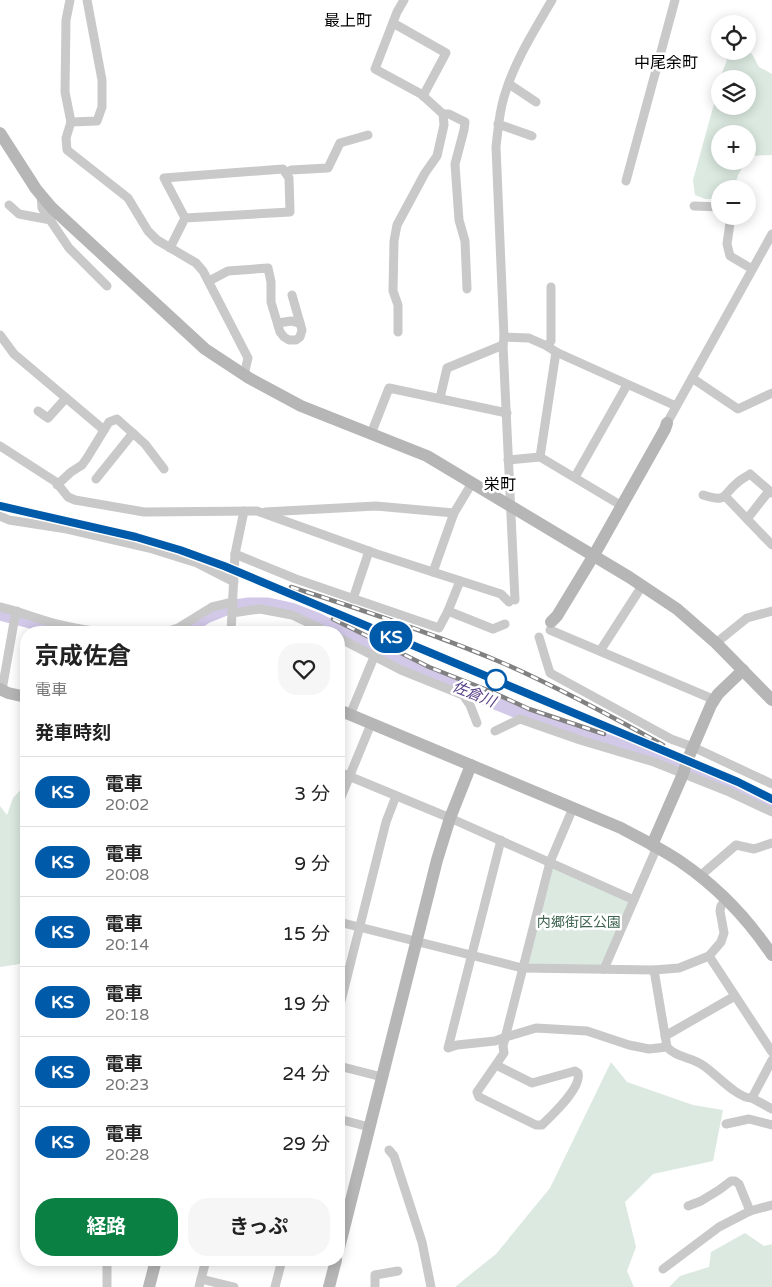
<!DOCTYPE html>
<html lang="ja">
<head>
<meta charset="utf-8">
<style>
  :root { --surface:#fff; --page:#f6f6f6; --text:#222; --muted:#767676; --line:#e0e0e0; --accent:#0b8043 }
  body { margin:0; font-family:"Varela Round","Noto Sans JP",sans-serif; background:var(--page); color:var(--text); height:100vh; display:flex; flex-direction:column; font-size:19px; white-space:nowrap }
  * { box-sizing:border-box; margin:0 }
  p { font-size:16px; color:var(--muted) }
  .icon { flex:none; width:28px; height:28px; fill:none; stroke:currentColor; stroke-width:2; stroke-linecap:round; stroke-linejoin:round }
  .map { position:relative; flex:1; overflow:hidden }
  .panel { position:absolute; left:20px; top:626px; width:325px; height:640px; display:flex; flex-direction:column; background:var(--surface); border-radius:20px; box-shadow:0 2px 12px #0003 }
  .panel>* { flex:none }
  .badge { padding:0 10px; border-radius:16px; font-size:18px; line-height:32px }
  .controls { position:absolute; left:711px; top:15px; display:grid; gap:10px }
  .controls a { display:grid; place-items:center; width:45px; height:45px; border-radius:50%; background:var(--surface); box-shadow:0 2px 12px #0003; font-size:25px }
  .map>.badge { position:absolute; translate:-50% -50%; box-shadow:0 0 0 2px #fff }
  h2 { padding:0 15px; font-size:19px; line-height:45px }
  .round { display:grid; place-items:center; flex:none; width:52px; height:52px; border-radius:20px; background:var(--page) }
  .headline { display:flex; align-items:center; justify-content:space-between; height:85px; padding:0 15px }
  h1 { font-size:24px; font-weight:700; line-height:38px }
  .cta { display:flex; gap:10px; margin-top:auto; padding:10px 15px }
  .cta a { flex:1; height:58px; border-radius:20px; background:var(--accent); color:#fff; font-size:20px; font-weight:700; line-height:58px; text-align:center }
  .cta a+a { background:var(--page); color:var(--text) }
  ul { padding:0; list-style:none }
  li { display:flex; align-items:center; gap:15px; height:70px; padding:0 15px; border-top:1px solid var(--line) }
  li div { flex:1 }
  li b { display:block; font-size:19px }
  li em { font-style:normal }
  li .badge { min-width:55px; font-weight:700; text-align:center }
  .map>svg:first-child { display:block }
</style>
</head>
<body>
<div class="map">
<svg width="772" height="1287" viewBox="0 0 772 1287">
  <rect width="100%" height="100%" fill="#fff"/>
  <g fill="#dbe9e0" fill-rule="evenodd">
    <path d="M714 34 720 35V51H748L752 54 759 67 772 74V155L749 156 748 158V134H720V161H746L738 175 734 189H720V199H705L695 195 693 180 714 104 716 88 727 60 718 52ZM720 79H748V106H720Z"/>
    <polygon points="26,784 26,963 0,967 0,806 7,815 13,798"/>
    <polygon points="558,867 623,897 630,905 603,965 531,966 527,963 552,870"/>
    <polygon points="611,1062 627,1082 693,1105 723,1110 713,1161 653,1174 625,1202 636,1247 627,1271 634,1287 455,1287 496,1254 550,1188"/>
    <polygon points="745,1233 764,1246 772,1244 772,1287 669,1287 680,1276 709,1267 711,1252"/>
  </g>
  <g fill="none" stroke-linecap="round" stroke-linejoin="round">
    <g stroke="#d2c8e8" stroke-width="15">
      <polyline points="0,613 57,628"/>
      <polyline points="182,632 206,616 226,608 249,605 268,605 291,610 317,620 408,667 520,712 668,762 757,798 772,807"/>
    </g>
    <g stroke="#c9c9c9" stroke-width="9">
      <polyline points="70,0 66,20 65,92 71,122"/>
      <polyline points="87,0 102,80 102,107 97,121 71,122 66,138 67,150 128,198 148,231 157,240 196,263 203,271 248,358 244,375"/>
      <polyline points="393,23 446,53 423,96"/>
      <polyline points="509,84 536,102"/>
      <polyline points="443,114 449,114 465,122 464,130 455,164 459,220 465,241 467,289"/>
      <polyline points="498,124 532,136"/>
      <polyline points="286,173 291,170 328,168 340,143 368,135"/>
      <polyline points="626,181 675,0"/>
      <polyline points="41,195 42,208 69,248 107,286"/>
      <polyline points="9,205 19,214 51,220"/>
      <polyline points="694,206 720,207"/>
      <polyline points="731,216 727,244 730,256 752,269"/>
      <polyline points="170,248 185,218 164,178 283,169 289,178 290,212 185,218"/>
      <polyline points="209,281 228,271 268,268 271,282 271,302 280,332 284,337 289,340 296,340 300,337 302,330 292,295"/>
      <polyline points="278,323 291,321 300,323"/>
      <polyline points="398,332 398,305 393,291 394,241 397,225 425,173 437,156 444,125 443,114 421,94 375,69 397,12 404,0"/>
      <polyline points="0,335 14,354 104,430"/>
      <polyline points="504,337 529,338 547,346 556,352 676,406"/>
      <polyline points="547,346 551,341 551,287"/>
      <polyline points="556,352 540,457 622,506"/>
      <polyline points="692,378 738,409 772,393"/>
      <polyline points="440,398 447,368 503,345"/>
      <polyline points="38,411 48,418 66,398"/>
      <polyline points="667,423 772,234"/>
      <polyline points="371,434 389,388 507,413"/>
      <polyline points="0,446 56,482 68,497 75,500 144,512 257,511 377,554 501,594 509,602"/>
      <polyline points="508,460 540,457"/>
      <polyline points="575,477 627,385"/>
      <polyline points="96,479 133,433"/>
      <polyline points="57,485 71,472 82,465 87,458 109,422 117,419 145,444 164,469"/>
      <path d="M703 495C728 503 722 495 737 483 741 479 746 477 750 474L772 493"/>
      <polyline points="725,496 772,545"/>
      <polyline points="265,512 376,506 454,513"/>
      <polyline points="0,516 9,520 67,529 149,548 197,563 234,582"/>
      <polyline points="747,519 769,491"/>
      <polyline points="235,554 296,579 439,628 448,611 460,581"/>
      <polyline points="433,572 454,513 472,483"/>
      <polyline points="353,599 369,551"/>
      <path d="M515 600 503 345 504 337 496 147C498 130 499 113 504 97 514 62 534 31 552 0"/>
      <path d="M0 607C21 612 40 620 61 625 73 628 87 630 99 632"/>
      <polyline points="448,611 493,629 505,624"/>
      <polyline points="232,613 260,609 292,615 328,632"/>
      <polyline points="550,630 715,700"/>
      <polyline points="165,632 178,628 212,607 233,602"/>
      <polyline points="231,632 235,554 244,511"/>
      <polyline points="539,637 550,673 671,739 693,747 772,784"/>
      <polyline points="339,638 401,670 463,695 470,705 477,723"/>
      <polyline points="716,643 747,618 772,611"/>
      <polyline points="600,651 642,586"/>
      <polyline points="2,690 14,622 17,611"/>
      <polyline points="350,715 374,657"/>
      <polyline points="495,731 520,719 580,740 654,762 727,791 772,812"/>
      <polyline points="339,772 450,818 634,900"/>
      <polyline points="339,802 371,724"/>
      <polyline points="501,840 448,1048 457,1045 495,1041 506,1037 536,1028 587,1031 629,1045 649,1049 667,1047"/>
      <polyline points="700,876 736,845 754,849 772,843"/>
      <polyline points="339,922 522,968 654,970 679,968 709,956 721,942 724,933 720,911 721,906 726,900"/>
      <polyline points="709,956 772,1052"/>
      <polyline points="604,969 657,847"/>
      <path d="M654 970 667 1047C676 1058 693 1057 704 1066 716 1074 738 1099 752 1098L772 1109"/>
      <polyline points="339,1009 386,822 396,796"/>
      <polyline points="665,1036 735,996"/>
      <path d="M496 1065 532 1083 575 1071 578 1073C582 1088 552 1115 542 1125H536L479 1097 477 1092 504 1053 503 1046 550 862 573 808"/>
      <polyline points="339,1066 382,1077"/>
      <polyline points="752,1098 772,1060"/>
      <polyline points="339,1119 369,1127"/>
      <polyline points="726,1124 749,1119 772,1125"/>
      <polyline points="389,1150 394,1156 422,1242 431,1287"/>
      <polyline points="688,1206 701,1201 719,1190 731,1181 735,1181 739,1184 750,1211"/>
      <polyline points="107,1260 107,1287"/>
      <polyline points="663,1269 719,1227 750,1211 772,1205"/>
      <polyline points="201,1279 234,1287"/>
      <polyline points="199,1287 206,1260"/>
      <polyline points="275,1287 282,1260"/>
      <polyline points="375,1287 375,1275 398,1271"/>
    </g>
    <g stroke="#b6b6b6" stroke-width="12">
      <polyline points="0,133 36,189 52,208 205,349 249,378 301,406 427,456 629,577 677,609 716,643 772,700"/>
      <polyline points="551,622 557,616 594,555 665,429 667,423"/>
      <polyline points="0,689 8,693 26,697"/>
      <path d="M339 710 621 828C641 839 662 849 681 862 716 886 748 919 772 955"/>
      <polyline points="652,845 683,774 687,761 711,705 718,694 743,670"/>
      <polyline points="339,1248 437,860 450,818 471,765"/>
      <polyline points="149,1287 156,1260"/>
      <polyline points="329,1287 336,1260"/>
    </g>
    <defs>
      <g id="rail">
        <polyline points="0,506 135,537 180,550 224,566 496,680 585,719 738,782 772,799"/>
        <path d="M291 587C363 610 435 634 505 664 559 688 611 716 663 745"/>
        <polyline points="333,619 429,667 492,692 529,709 604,734"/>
      </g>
    </defs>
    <use href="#rail" stroke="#818181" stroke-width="4.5"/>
    <use href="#rail" stroke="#fff" stroke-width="2.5" stroke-dasharray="8" stroke-linecap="butt"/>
  </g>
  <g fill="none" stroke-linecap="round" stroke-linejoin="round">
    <defs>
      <polyline id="line" points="0,506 136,537 180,550 224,566 738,782 772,799"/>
    </defs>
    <use href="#line" stroke="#fff" stroke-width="11"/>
    <use href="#line" stroke="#005aaa" stroke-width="8"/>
  </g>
  <circle fill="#fff" stroke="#005aaa" stroke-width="2.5" cx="496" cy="680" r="10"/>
  <g text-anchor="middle" stroke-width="5" stroke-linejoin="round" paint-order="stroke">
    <g font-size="14" fill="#3e6450" stroke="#fff">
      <text x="579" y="927">内郷街区公園</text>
    </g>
    <g font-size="15" font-style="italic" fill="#584188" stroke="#fff">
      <text transform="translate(474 694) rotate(22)" y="5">佐倉川</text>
    </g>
    <g font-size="16" fill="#000" stroke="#fff">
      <text x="348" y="26">最上町</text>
      <text x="666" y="68">中尾余町</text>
      <text x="500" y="490">栄町</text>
    </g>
  </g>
</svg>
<div class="controls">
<a><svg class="icon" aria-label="locate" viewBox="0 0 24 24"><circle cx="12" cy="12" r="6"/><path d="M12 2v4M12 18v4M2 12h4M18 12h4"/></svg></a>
<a><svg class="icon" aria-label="layers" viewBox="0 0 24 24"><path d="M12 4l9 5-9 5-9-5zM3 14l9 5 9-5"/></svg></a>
<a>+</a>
<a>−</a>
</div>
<b class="badge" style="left:391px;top:637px;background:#005aaa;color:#fff">KS</b>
<section class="panel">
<div class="headline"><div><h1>京成佐倉</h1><p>電車</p></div><a class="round"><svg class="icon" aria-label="heart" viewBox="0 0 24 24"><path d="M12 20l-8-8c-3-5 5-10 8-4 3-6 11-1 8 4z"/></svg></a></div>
<h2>発車時刻</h2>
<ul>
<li><span class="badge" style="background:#005aaa;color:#fff">KS</span><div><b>電車</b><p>20:02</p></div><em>3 分</em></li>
<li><span class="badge" style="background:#005aaa;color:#fff">KS</span><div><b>電車</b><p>20:08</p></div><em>9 分</em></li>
<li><span class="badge" style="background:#005aaa;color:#fff">KS</span><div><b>電車</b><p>20:14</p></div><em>15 分</em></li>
<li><span class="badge" style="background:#005aaa;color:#fff">KS</span><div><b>電車</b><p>20:18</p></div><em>19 分</em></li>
<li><span class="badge" style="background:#005aaa;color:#fff">KS</span><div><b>電車</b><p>20:23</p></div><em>24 分</em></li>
<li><span class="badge" style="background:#005aaa;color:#fff">KS</span><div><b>電車</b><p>20:28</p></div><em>29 分</em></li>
</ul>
<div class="cta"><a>経路</a><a>きっぷ</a></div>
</section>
</div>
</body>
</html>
